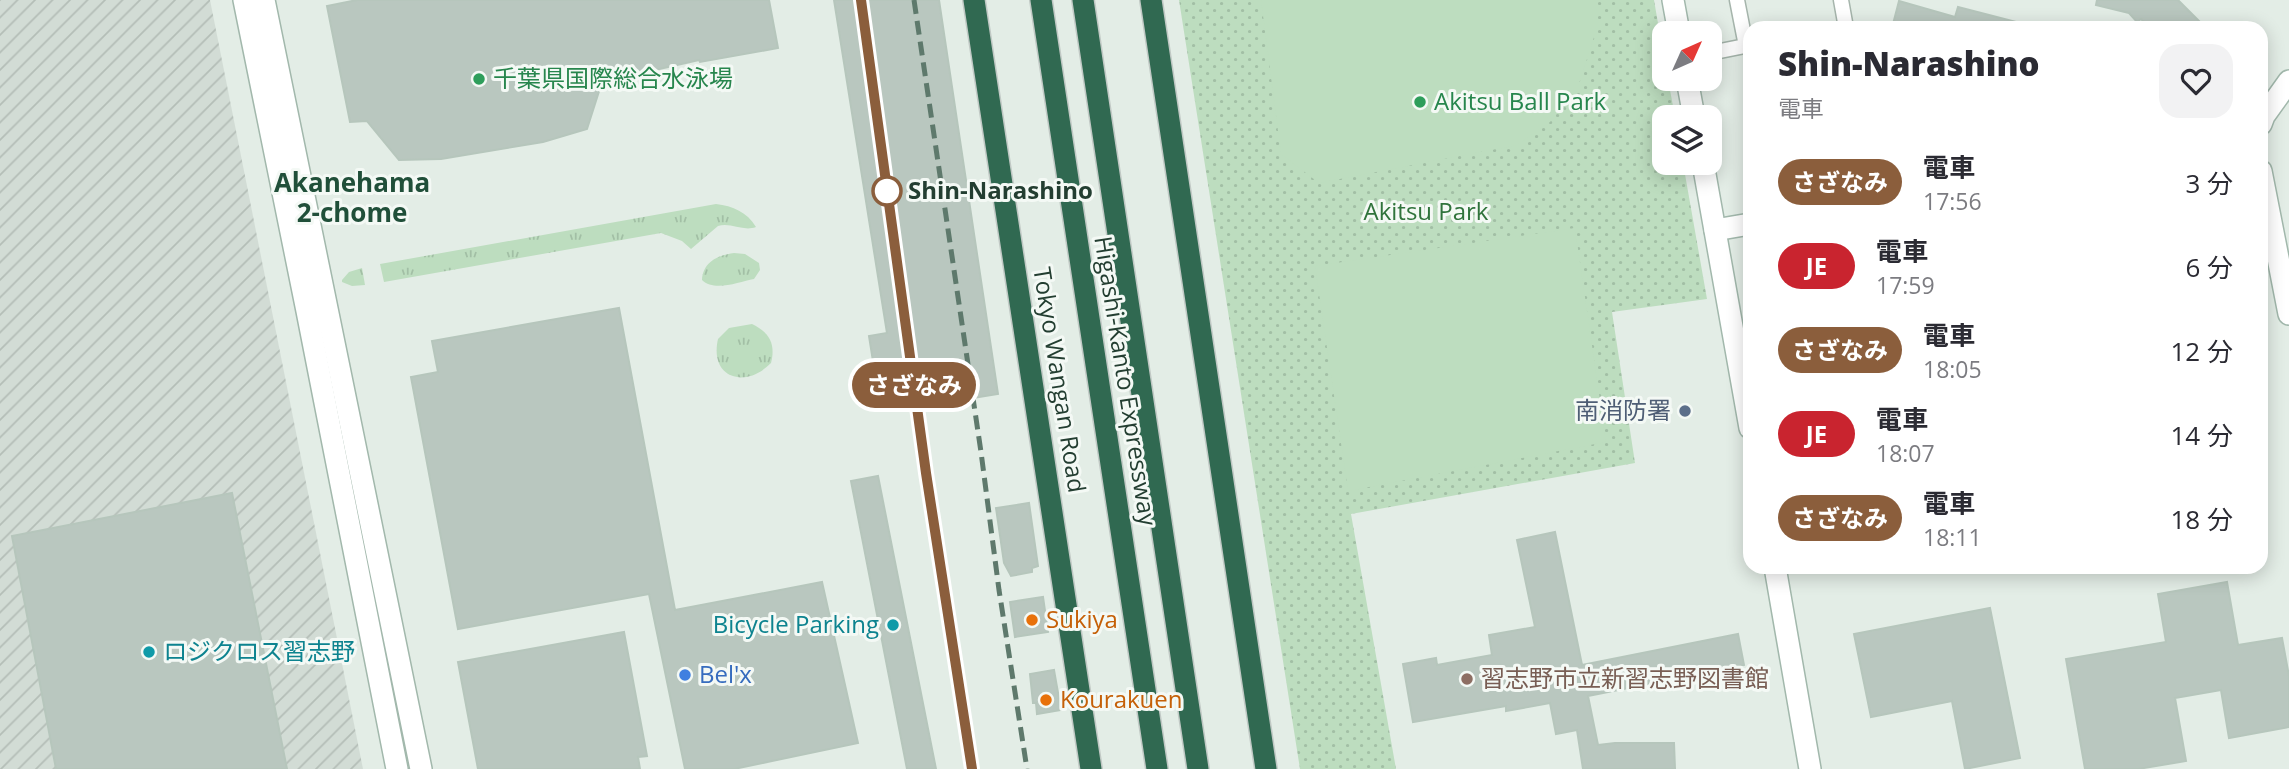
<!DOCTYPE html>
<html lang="ja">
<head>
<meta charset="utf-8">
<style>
  :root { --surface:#fff; --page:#f2f2f3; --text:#2b2b33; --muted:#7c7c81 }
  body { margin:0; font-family:"Open Sans","Noto Sans JP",sans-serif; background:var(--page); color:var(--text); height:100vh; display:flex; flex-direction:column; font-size:26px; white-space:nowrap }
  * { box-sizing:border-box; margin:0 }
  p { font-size:23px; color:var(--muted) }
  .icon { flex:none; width:38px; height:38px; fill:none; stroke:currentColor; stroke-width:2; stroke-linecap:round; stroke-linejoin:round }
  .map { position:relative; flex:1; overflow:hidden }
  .side { position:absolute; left:1743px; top:21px; width:525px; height:553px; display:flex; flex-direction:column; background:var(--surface); border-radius:21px; box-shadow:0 4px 18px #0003 }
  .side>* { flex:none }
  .badge { padding:0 14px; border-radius:23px; font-size:24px; line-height:46px }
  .needle { width:46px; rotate:45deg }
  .tools { position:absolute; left:1652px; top:21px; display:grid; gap:14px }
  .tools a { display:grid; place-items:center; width:70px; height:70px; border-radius:14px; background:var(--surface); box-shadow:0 4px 18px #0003; font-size:35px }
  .map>.badge { position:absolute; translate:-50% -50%; box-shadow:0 0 0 4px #fff }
  .round { display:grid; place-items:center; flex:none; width:74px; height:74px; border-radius:21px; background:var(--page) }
  .head { display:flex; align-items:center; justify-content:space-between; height:119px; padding:0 35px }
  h1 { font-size:33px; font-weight:800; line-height:52px }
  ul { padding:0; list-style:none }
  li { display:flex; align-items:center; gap:21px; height:84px; padding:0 35px }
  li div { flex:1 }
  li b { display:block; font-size:26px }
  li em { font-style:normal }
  li .badge { min-width:77px; font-weight:700; text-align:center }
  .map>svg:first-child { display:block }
</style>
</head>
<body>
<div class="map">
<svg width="2289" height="769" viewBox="0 0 2289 769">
  <defs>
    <pattern id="industrial-furrows" width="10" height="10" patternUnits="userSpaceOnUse" patternTransform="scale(1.75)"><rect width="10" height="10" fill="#d2dcd5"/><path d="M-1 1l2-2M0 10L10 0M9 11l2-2" fill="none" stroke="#b4beb7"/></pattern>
    <pattern id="grass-tufts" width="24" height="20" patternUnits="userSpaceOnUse" patternTransform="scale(1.75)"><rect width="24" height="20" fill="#bdddbf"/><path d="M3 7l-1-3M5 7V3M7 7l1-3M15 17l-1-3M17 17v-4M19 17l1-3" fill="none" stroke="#a2bfa5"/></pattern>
    <pattern id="park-dots" width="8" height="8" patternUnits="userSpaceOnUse" patternTransform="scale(1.75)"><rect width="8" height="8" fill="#bdddbf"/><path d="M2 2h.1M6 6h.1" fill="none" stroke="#a2bfa5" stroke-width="1.8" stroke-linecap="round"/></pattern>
  </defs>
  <rect width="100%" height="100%" fill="#e3ede6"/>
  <polygon fill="url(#industrial-furrows)" points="0,0 210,0 363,769 0,769"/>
  <g fill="url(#grass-tufts)">
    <path d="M716 204C733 206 747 212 756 227 743 232 731 222 718 226L691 249 682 241 661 233 384 282 380 264Z"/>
    <path d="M734 253 745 254 759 263 760 270 754 279C739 282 714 292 702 280 703 262 718 255 734 253Z"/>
    <polygon points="362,268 365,285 352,286 342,282 342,280 349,272"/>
    <path d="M752 324C769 332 776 344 771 363 746 389 709 379 718 339L729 328Z"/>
  </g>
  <polygon fill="url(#park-dots)" points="1179,0 1654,0 1664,58 1664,79 1668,79 1675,117 1664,117 1664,163 1683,163 1707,299 1612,312 1635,463 1351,514 1396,769 1300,769"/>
  <g fill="#bdddbf">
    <polygon points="1261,0 1595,0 1595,34 1580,81 1550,122 1517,145 1319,183 1281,154"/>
    <polygon points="1575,228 1606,442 1348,491 1315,266"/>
  </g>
  <g fill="#b9c7bf" stroke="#b6c6bc" stroke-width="2">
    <polygon points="357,0 769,0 778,48 700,62 699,60 602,82 587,129 543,142 441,159 399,160 367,121 350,122 327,6"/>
    <polygon points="834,0 939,0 998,394 899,410 894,376 876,380 869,336 887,333"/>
    <polygon points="2097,0 2178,0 2206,28 2150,28 2141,19 2137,22 2129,13 2096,5"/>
    <polygon points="1899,1 1955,17 1958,7 2020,23 2019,28 1892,28"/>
    <polygon points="619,308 675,610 822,582 858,743 734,769 685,769 649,594 458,629 411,377 438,372 432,341"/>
    <polygon points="878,476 936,769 907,769 851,481"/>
    <polygon points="232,493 287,769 56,769 12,536"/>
    <polygon points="1029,503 1038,566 1032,568 1032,572 1011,576 1004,563 996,508"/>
    <polygon points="1555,532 1582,665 1738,634 1744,665 1588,696 1598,745 1615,743 1674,743 1675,769 1583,769 1577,730 1556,734 1550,703 1506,711 1506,706 1413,722 1403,664 1436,658 1437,665 1492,655 1489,635 1535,627 1517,540"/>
    <polygon points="2227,582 2238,645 2282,638 2289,676 2289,727 2229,738 2221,690 2175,698 2186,761 2138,769 2085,769 2066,659 2166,642 2158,594"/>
    <polygon points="1043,597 1048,632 1015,637 1010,602"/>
    <polygon points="1990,608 2020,758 1965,769 1952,701 1871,717 1854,634"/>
    <polygon points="624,632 647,756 638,757 640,769 478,769 458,662"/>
    <polygon points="1054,670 1061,710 1037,714 1036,703 1033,703 1030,674"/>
  </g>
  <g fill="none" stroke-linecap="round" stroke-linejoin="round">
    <defs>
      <g id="street">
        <polyline points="1737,0 1746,46"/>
        <polyline points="1841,0 1846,28"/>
        <polyline points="1710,53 1750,45"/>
      </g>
      <g id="secondary">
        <polyline points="244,0 307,311 397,769"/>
        <polyline points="264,0 421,769"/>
        <polyline points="1673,0 1679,33"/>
        <polyline points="1687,79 1694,117"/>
        <polyline points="2261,124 2264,116 2289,81"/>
        <polyline points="1703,163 1750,428"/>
        <polyline points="2261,171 2289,314"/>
        <polyline points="1715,230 1750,224"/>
        <polyline points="1775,567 1810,769"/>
      </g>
      <g id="highway">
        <polyline points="974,0 1091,769"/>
        <polyline points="1041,0 1157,769"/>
        <polyline points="1083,0 1198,769"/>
        <polyline points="1151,0 1266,769"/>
      </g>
    </defs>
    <use href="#street" stroke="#a6b5ac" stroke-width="17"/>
    <use href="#secondary" stroke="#a2b8ac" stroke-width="24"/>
    <use href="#highway" stroke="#c1c9c5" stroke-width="24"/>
    <use href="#street" stroke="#fff" stroke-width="14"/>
    <use href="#secondary" stroke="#fff" stroke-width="21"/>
    <use href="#highway" stroke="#306951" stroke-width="21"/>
    <g stroke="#5e796c" stroke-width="5" stroke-dasharray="14 7" stroke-linecap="butt">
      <polyline points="861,0 926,473 972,769"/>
      <polyline points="914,0 981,452 999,590 1027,769"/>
    </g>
  </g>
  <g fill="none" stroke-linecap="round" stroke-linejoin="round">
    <defs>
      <polyline id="line" points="861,0 926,473 972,769"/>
    </defs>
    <use href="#line" stroke="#fff" stroke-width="16"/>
    <use href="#line" stroke="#8b5e3c" stroke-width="10"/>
  </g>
  <g fill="#2e9e5b" stroke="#f4f9f5" stroke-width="2.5">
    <circle cx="479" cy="79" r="7"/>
    <circle cx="1420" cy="102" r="7"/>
  </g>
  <circle fill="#fff" stroke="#8b5e3c" stroke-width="3.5" cx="887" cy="191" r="14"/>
  <circle fill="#5c6f8a" stroke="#f4f9f5" stroke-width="2.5" cx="1685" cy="411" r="7"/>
  <g fill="#e8710a" stroke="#f4f9f5" stroke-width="2.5">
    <circle cx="1032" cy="620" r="7"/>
    <circle cx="1046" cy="700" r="7"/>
  </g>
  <g fill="#0f9aa8" stroke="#f4f9f5" stroke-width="2.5">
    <circle cx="893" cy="625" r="7"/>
    <circle cx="149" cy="652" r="7"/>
  </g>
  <circle fill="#3f7fe0" stroke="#f4f9f5" stroke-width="2.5" cx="685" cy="675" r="7"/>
  <circle fill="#8d6e63" stroke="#f4f9f5" stroke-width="2.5" cx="1467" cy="679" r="7"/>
  <g text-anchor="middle" stroke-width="6" stroke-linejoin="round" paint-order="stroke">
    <g font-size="24" fill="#27864d" stroke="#f4f9f5" text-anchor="start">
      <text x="493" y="87">千葉県国際総合水泳場</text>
      <text x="1434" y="110">Akitsu Ball Park</text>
    </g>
    <g font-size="24" font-weight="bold" fill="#233e31" stroke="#f4f9f5" text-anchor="start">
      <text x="908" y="199">Shin-Narashino</text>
    </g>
    <g font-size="24" fill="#2f733b" stroke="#f4f9f5">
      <text x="1426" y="220">Akitsu Park</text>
    </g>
    <g font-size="24" fill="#233e31" stroke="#f4f9f5">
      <text transform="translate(1059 380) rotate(81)" y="8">Tokyo Wangan Road</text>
      <text transform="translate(1125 381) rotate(81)" y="8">Higashi-Kanto Expressway</text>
    </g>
    <g font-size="24" fill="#4e5e75" stroke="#f4f9f5" text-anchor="end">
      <text x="1671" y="419">南消防署</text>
    </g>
    <g font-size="24" fill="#c56008" stroke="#f4f9f5" text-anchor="start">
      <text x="1046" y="628">Sukiya</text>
      <text x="1060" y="708">Kourakuen</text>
    </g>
    <g font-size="24" fill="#0d838f" stroke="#f4f9f5" text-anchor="end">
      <text x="879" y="633">Bicycle Parking</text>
      <text x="163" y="660" text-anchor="start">ロジクロス習志野</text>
    </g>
    <g font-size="24" fill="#366cbe" stroke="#f4f9f5" text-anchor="start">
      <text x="699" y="683">Bel'x</text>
    </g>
    <g font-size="24" fill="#785e54" stroke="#f4f9f5" text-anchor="start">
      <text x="1481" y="687">習志野市立新習志野図書館</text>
    </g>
    <g font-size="26" font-weight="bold" fill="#204f39" stroke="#f4f9f5">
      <text x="352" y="192">Akanehama<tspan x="352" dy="30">2-chome</tspan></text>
    </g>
  </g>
</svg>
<div class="tools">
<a><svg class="needle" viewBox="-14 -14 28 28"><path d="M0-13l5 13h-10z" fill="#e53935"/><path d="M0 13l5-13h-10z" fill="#7c7c81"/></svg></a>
<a><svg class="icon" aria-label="layers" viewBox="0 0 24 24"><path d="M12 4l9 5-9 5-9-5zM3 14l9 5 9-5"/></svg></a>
</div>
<b class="badge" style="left:914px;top:385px;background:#8b5e3c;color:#fff">さざなみ</b>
<section class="side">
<div class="head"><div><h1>Shin-Narashino</h1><p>電車</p></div><a class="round"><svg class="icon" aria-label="heart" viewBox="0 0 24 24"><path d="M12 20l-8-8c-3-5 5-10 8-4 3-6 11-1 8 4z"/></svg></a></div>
<ul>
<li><span class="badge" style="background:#8b5e3c;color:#fff">さざなみ</span><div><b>電車</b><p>17:56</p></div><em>3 分</em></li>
<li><span class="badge" style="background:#c9242f;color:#fff">JE</span><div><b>電車</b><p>17:59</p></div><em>6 分</em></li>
<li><span class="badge" style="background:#8b5e3c;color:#fff">さざなみ</span><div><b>電車</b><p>18:05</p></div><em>12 分</em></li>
<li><span class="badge" style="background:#c9242f;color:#fff">JE</span><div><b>電車</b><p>18:07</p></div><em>14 分</em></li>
<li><span class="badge" style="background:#8b5e3c;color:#fff">さざなみ</span><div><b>電車</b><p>18:11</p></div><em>18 分</em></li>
</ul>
</section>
</div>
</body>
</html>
